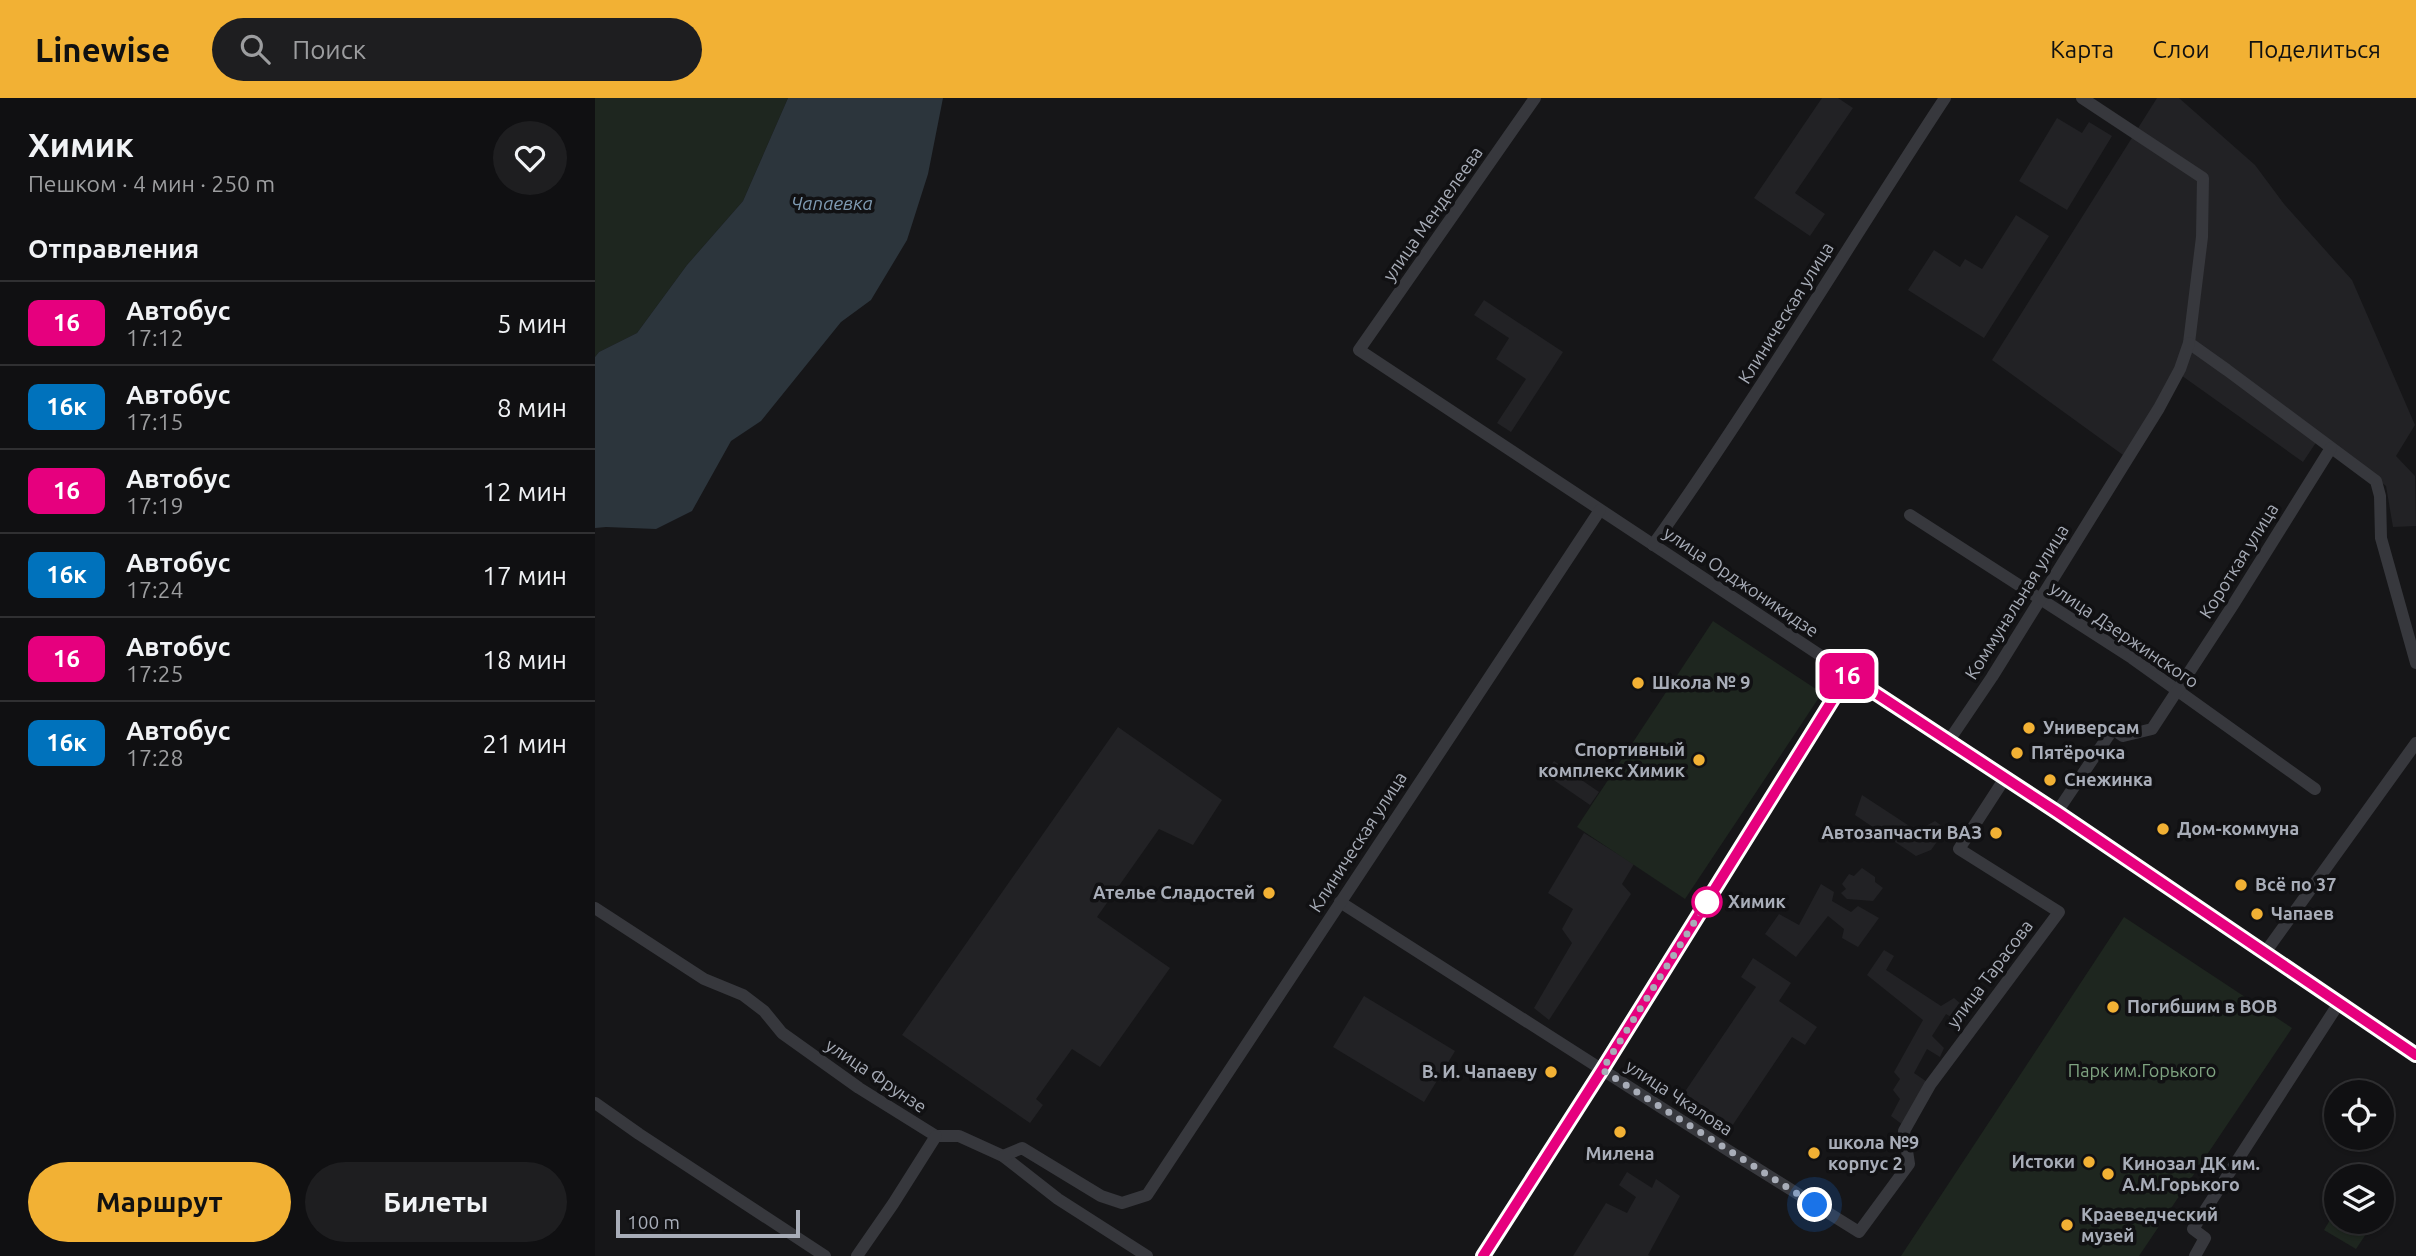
<!DOCTYPE html>
<html lang="ru">
<head>
<meta charset="utf-8">
<style>
  :root { --surface:#101012; --page:#1e1e20; --text:#f1f3f6; --muted:#9c9d9f; --line:#303032; --accent:#f2b134 }
  body { margin:0; font-family:Ubuntu,sans-serif; background:var(--page); color:var(--text); height:100vh; display:flex; flex-direction:column; font-size:26px; white-space:nowrap }
  * { box-sizing:border-box; margin:0 }
  p { font-size:23px; color:var(--muted) }
  .icon { flex:none; width:38px; height:38px; fill:none; stroke:currentColor; stroke-width:2; stroke-linecap:round; stroke-linejoin:round }
  .map { position:relative; flex:1; overflow:hidden }
  .sheet { display:flex; flex-direction:column; background:var(--surface); width:595px }
  .sheet>* { flex:none }
  .badge { padding:0 14px; border-radius:10px; font-size:24px; line-height:46px }
  .tools { position:absolute; left:1729px; top:982px; display:grid; gap:14px }
  .tools a { display:grid; place-items:center; width:70px; height:70px; border-radius:50%; background:var(--surface); box-shadow:0 2px 5px #0004,0 0 0 2px var(--line); font-size:35px }
  .scale { position:absolute; left:21px; bottom:18px; width:184px; box-sizing:border-box; padding-left:7px; border:4px solid #a8adb8; border-top:0; font-size:19px; line-height:24px; white-space:nowrap; color:#a8adb8; -webkit-text-stroke:5px #111113; paint-order:stroke }
  .you { position:absolute; width:35px; height:35px; margin:-18px; border:5px solid #fff; border-radius:50%; background:#1a73e8; box-shadow:0 0 0 10px #1a73e833 }
  .map>.badge { position:absolute; translate:-50% -50%; box-shadow:0 0 0 4px #fff }
  h2 { padding:0 28px; font-size:26px; line-height:63px }
  .round { display:grid; place-items:center; flex:none; width:74px; height:74px; border-radius:37px; background:var(--page) }
  .head { display:flex; align-items:center; justify-content:space-between; height:119px; padding:0 28px }
  h1 { font-size:33px; font-weight:700; line-height:52px }
  .primary-button { display:flex; gap:14px; margin-top:auto; padding:14px 28px }
  .primary-button a { flex:1; height:80px; border-radius:42px; background:var(--accent); color:#111; font-size:28px; font-weight:700; line-height:80px; text-align:center }
  .primary-button a+a { background:var(--page); color:var(--text) }
  ul { padding:0; list-style:none }
  li { display:flex; align-items:center; gap:21px; height:84px; padding:0 28px; border-top:2px solid var(--line) }
  li div { flex:1 }
  li b { display:block; font-size:26px }
  li em { font-style:normal }
  li .badge { min-width:77px; font-weight:700; text-align:center }
  header { display:flex; align-items:center; gap:42px; box-sizing:border-box; height:98px; padding:0 35px; background:var(--accent); color:#111 }
  header strong { font-size:33px }
  nav { display:flex; gap:38px; margin-inline-start:auto; font-size:24px }
  .search { width:490px; height:63px; background:var(--page); display:flex; align-items:center; gap:18px; box-sizing:border-box; padding:0 24px; border-radius:38px; color:var(--muted); font-size:26px }
  main { display:flex; flex:1; min-height:0 }
  .map>svg:first-child { display:block }
</style>
</head>
<body>
<header>
<strong>Linewise</strong>
<div class="search"><svg class="icon" aria-label="search" viewBox="0 0 24 24"><circle cx="10" cy="10" r="6"/><path d="M15 15l6 6"/></svg>Поиск</div>
<nav><a>Карта</a><a>Слои</a><a>Поделиться</a></nav>
</header>
<main>
<section class="sheet">
<div class="head"><div><h1>Химик</h1><p>Пешком · 4 мин · 250 m</p></div><a class="round"><svg class="icon" aria-label="heart" viewBox="0 0 24 24"><path d="M12 20l-8-8c-3-5 5-10 8-4 3-6 11-1 8 4z"/></svg></a></div>
<h2>Отправления</h2>
<ul>
<li><span class="badge" style="background:#e6007e;color:#fff">16</span><div><b>Автобус</b><p>17:12</p></div><em>5 мин</em></li>
<li><span class="badge" style="background:#0072bc;color:#fff">16к</span><div><b>Автобус</b><p>17:15</p></div><em>8 мин</em></li>
<li><span class="badge" style="background:#e6007e;color:#fff">16</span><div><b>Автобус</b><p>17:19</p></div><em>12 мин</em></li>
<li><span class="badge" style="background:#0072bc;color:#fff">16к</span><div><b>Автобус</b><p>17:24</p></div><em>17 мин</em></li>
<li><span class="badge" style="background:#e6007e;color:#fff">16</span><div><b>Автобус</b><p>17:25</p></div><em>18 мин</em></li>
<li><span class="badge" style="background:#0072bc;color:#fff">16к</span><div><b>Автобус</b><p>17:28</p></div><em>21 мин</em></li>
</ul>
<div class="primary-button"><a>Маршрут</a><a>Билеты</a></div>
</section>
<div class="map">
<svg width="1821" height="1158" viewBox="0 0 1821 1158">
  <rect width="100%" height="100%" fill="#161618"/>
  <g fill="#222225">
    <polygon points="1227,0 1243,0 1258,10 1200,95 1230,116 1215,138 1159,100"/>
    <polygon points="1562,0 1584,0 1660,67 1689,106 1757,182 1820,327 1801,358 1820,378 1821,428 1798,429 1791,388 1726,337 1708,364 1583,275 1528,357 1397,262"/>
    <polygon points="1462,20 1487,35 1494,24 1517,38 1472,112 1424,83"/>
    <polygon points="1421,117 1454,138 1389,240 1313,192 1339,152 1365,169 1370,161 1387,171"/>
    <polygon points="889,202 968,254 916,334 902,325 931,281 901,261 914,240 879,217"/>
    <polygon points="523,629 627,702 598,747 564,731 502,819 575,870 505,969 477,951 441,1001 448,1007 435,1025 307,937"/>
    <polygon points="959,663 1004,694 995,707 950,676"/>
    <polygon points="1267,697 1322,733 1340,723 1351,731 1336,752 1321,758 1260,717"/>
    <polygon points="989,735 1039,766 1027,786 1036,796 954,922 939,910 977,845 967,831 978,811 953,795"/>
    <polygon points="1267,770 1280,779 1280,784 1288,790 1278,803 1252,801 1246,795 1251,791 1247,786 1254,776 1259,778"/>
    <polygon points="1226,786 1239,794 1237,803 1256,814 1263,808 1284,820 1263,849 1247,840 1249,831 1233,818 1201,859 1170,836 1184,816 1204,827"/>
    <polygon points="1289,852 1299,858 1291,872 1346,908 1359,900 1376,915 1368,926 1351,916 1337,938 1349,950 1345,959 1332,951 1319,975 1335,986 1308,1027 1296,1018 1305,1001 1298,992 1305,981 1299,974 1328,922 1272,877"/>
    <polygon points="1158,860 1196,885 1184,903 1222,929 1210,947 1197,939 1137,1028 1089,995 1161,889 1146,879"/>
    <polygon points="769,898 860,953 829,1004 738,949"/>
    <polygon points="1032,1074 1057,1090 1061,1081 1085,1098 1053,1157 1055,1158 978,1158 1011,1105 1032,1115 1041,1099 1024,1087"/>
  </g>
  <g fill="#1e261f">
    <polygon points="0,0 193,0 148,103 92,167 42,235 4,254 0,259"/>
    <polygon points="1118,523 1227,595 1090,801 982,729"/>
    <polygon points="1529,819 1697,930 1544,1158 1306,1158"/>
    <polygon points="1741,1112 1741,1124 1779,1124 1761,1151 1729,1132"/>
  </g>
  <polygon fill="#2c353c" points="193,0 348,0 333,76 312,142 276,202 246,224 166,323 136,343 97,413 61,431 11,429 0,430 0,259 4,254 42,235 92,167 148,103"/>
  <g fill="none" stroke-linecap="round" stroke-linejoin="round">
    <g stroke="#37383d" stroke-width="12">
      <polyline points="940,0 764,252 1462,714 1669,856 1821,957"/>
      <polyline points="1487,0 1608,80 1607,139 1594,245 1632,272 1781,383 1785,398 1786,440 1821,565"/>
      <polyline points="1315,417 1537,560 1720,691"/>
      <path d="M1058 447C1161 302 1252 149 1350 0"/>
      <polyline points="1353,644 1397,579 1564,310 1585,271 1594,245"/>
      <polyline points="1462,714 1518,631 1528,638 1557,631 1638,507 1736,350"/>
      <polyline points="745,804 1131,1051 1264,1134 1314,1066 1309,1033 1335,987 1464,814 1364,751 1410,680"/>
      <polyline points="0,810 109,881 148,897 169,913 187,935 264,990 341,1038 364,1038 408,1058 463,1101 552,1158"/>
      <polyline points="1669,856 1821,645"/>
      <polyline points="0,1005 44,1036 230,1158"/>
      <polyline points="408,1058 427,1050 506,1098 527,1105 552,1097 1005,412"/>
      <polyline points="262,1158 298,1106 341,1038"/>
      <polyline points="888,1158 1253,577"/>
      <polyline points="1600,1158 1610,1140 1598,1131 1744,905"/>
    </g>
  </g>
  <g fill="none" stroke-linecap="round" stroke-linejoin="round">
    <defs>
      <polyline id="line" points="888,1158 1007,972 1253,577 1462,714 1821,957"/>
    </defs>
    <use href="#line" stroke="#fff" stroke-width="16"/>
    <use href="#line" stroke="#e6007e" stroke-width="10"/>
    <polyline stroke="#a8adb8" stroke-width="7" stroke-dasharray="0 12.6" points="1112,804 1007,972 1220,1107"/>
  </g>
  <g fill="#f2b134" stroke="#111113" stroke-width="2.5">
    <circle cx="1043" cy="585" r="7"/>
    <circle cx="1434" cy="630" r="7"/>
    <circle cx="1422" cy="655" r="7"/>
    <circle cx="1104" cy="662" r="7"/>
    <circle cx="1455" cy="682" r="7"/>
    <circle cx="1568" cy="731" r="7"/>
    <circle cx="1401" cy="735" r="7"/>
    <circle cx="1646" cy="787" r="7"/>
    <circle cx="674" cy="795" r="7"/>
    <circle cx="1662" cy="816" r="7"/>
    <circle cx="1518" cy="909" r="7"/>
    <circle cx="956" cy="974" r="7"/>
    <circle cx="1025" cy="1034" r="7"/>
    <circle cx="1219" cy="1055" r="7"/>
    <circle cx="1494" cy="1064" r="7"/>
    <circle cx="1513" cy="1076" r="7"/>
    <circle cx="1472" cy="1127" r="7"/>
  </g>
  <circle fill="#fff" stroke="#e6007e" stroke-width="3.5" cx="1112" cy="804" r="14"/>
  <g text-anchor="middle" stroke-width="7" stroke-linejoin="round" paint-order="stroke">
    <g font-size="18" fill="#a8adb8" stroke="#111113">
      <text transform="translate(838 116) rotate(-55)" y="6">улица Менделеева</text>
      <text transform="translate(1191 215) rotate(-58)" y="6">Клиническая улица</text>
      <text transform="translate(1644 463) rotate(-58)" y="6">Короткая улица</text>
      <text transform="translate(1146 484) rotate(34)" y="6">улица Орджоникидзе</text>
      <text transform="translate(1422 504) rotate(-58)" y="6">Коммунальная улица</text>
      <text transform="translate(1529 537) rotate(34)" y="6">улица Дзержинского</text>
      <text transform="translate(763 744) rotate(-57)" y="6">Клиническая улица</text>
      <text transform="translate(1395 876) rotate(-53)" y="6">улица Тарасова</text>
      <text transform="translate(281 978) rotate(34)" y="6">улица Фрунзе</text>
      <text transform="translate(1084 1000) rotate(33)" y="6">улица Чкалова</text>
    </g>
    <g font-size="18" font-weight="bold" fill="#a8adb8" stroke="#111113" text-anchor="start">
      <text x="1057" y="591">Школа № 9</text>
      <text x="1448" y="636">Универсам</text>
      <text x="1090" y="658" text-anchor="end">Спортивный<tspan x="1090" dy="21">комплекс Химик</tspan></text>
      <text x="1436" y="661">Пятёрочка</text>
      <text x="1469" y="688">Снежинка</text>
      <text x="1582" y="737">Дом-коммуна</text>
      <text x="1387" y="741" text-anchor="end">Автозапчасти ВАЗ</text>
      <text x="1660" y="793">Всё по 37</text>
      <text x="660" y="801" text-anchor="end">Ателье Сладостей</text>
      <text x="1676" y="822">Чапаев</text>
      <text x="1532" y="915">Погибшим в ВОВ</text>
      <text x="942" y="980" text-anchor="end">В. И. Чапаеву</text>
      <text x="1233" y="1051">школа №9<tspan x="1233" dy="21">корпус 2</tspan></text>
      <text x="1025" y="1062" text-anchor="middle">Милена</text>
      <text x="1480" y="1070" text-anchor="end">Истоки</text>
      <text x="1527" y="1072">Кинозал ДК им.<tspan x="1527" dy="21">А.М.Горького</tspan></text>
      <text x="1486" y="1123">Краеведческий<tspan x="1486" dy="21">музей</tspan></text>
    </g>
    <g font-size="18" font-weight="bold" fill="#a8adb8" stroke="#111113" text-anchor="start">
      <text x="1133" y="810">Химик</text>
    </g>
    <g font-size="18" fill="#7fa381" stroke="#111113">
      <text x="1547" y="979">Парк им.Горького</text>
    </g>
    <g font-size="19" font-style="italic" fill="#7f9bb3" stroke="#111113">
      <text x="237" y="112">Чапаевка</text>
    </g>
  </g>
</svg>
<div class="tools">
<a><svg class="icon" aria-label="locate" viewBox="0 0 24 24"><circle cx="12" cy="12" r="6"/><path d="M12 2v4M12 18v4M2 12h4M18 12h4"/></svg></a>
<a><svg class="icon" aria-label="layers" viewBox="0 0 24 24"><path d="M12 4l9 5-9 5-9-5zM3 14l9 5 9-5"/></svg></a>
</div>
<div class="scale">100 m</div>
<div class="you" style="left:1220px;top:1107px"></div>
<b class="badge" style="left:1252px;top:578px;background:#e6007e;color:#fff">16</b>
</div>
</main>
</body>
</html>
